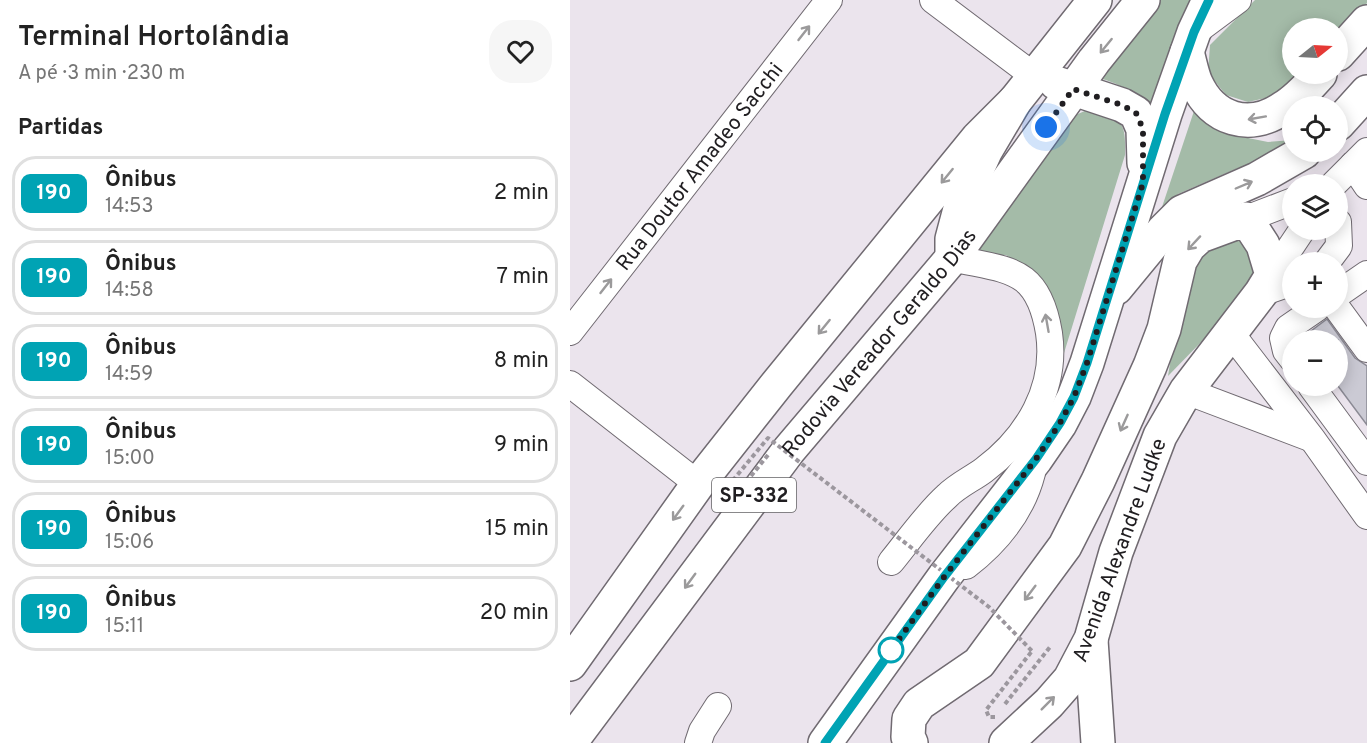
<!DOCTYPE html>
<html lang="pt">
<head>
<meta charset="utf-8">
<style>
  :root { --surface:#fff; --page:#f6f6f6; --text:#222; --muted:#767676; --line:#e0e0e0 }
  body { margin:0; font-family:Overpass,sans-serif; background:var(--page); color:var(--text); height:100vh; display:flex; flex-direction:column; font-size:22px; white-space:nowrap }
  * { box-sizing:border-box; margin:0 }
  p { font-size:20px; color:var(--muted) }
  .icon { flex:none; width:33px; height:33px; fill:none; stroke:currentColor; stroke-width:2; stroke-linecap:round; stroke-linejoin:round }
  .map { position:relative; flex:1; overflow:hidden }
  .panel { display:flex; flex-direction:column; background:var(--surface); width:570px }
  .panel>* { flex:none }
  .badge { padding:0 12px; border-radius:9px; font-size:21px; line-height:39px }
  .needle { width:39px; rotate:72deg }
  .fabs { position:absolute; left:712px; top:18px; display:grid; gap:12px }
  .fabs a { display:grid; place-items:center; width:66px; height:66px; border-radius:50%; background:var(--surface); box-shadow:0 3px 15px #0003; font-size:30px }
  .you { position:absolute; width:30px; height:30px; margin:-15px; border:4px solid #fff; border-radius:50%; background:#1a73e8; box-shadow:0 0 0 9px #1a73e833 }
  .map>.badge { position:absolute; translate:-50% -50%; box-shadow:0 0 0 3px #fff }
  h2 { padding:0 18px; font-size:22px; line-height:54px }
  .round { display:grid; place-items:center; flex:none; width:63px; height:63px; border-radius:24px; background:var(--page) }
  .summary { display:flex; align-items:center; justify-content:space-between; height:102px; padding:0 18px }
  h1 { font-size:28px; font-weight:600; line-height:45px }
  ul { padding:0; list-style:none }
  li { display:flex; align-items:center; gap:18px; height:75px; margin:0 12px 9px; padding:0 6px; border:3px solid var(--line); border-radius:24px }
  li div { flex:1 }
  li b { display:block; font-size:22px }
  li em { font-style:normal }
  li .badge { min-width:66px; font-weight:700; text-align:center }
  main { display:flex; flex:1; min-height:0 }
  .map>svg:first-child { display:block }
</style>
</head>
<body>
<main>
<section class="panel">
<div class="summary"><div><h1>Terminal Hortolândia</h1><p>A pé · 3 min · 230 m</p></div><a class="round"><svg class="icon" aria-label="heart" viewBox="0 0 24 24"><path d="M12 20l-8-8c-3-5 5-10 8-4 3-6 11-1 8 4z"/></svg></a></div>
<h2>Partidas</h2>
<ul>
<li><span class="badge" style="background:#00a3b4;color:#fff">190</span><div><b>Ônibus</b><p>14:53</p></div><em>2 min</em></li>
<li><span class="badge" style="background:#00a3b4;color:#fff">190</span><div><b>Ônibus</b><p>14:58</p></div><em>7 min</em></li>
<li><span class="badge" style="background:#00a3b4;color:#fff">190</span><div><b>Ônibus</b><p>14:59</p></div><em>8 min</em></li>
<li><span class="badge" style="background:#00a3b4;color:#fff">190</span><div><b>Ônibus</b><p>15:00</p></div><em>9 min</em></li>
<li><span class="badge" style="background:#00a3b4;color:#fff">190</span><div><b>Ônibus</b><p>15:06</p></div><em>15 min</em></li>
<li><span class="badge" style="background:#00a3b4;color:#fff">190</span><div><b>Ônibus</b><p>15:11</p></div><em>20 min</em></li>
</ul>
</section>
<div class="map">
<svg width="797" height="743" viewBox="0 0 797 743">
  <rect width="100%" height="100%" fill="#ebe4ed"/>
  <g fill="#a4bba8">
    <path d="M590 0H620L613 14 579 119C563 92 557 86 526 77Z"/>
    <polygon points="685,0 797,0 797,3 768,38 768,28 723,28 723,74 738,74 700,97 678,102 656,95 638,73 640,45"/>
    <path d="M524 107C553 120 556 123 555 155L490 366 464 273 436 255 400 257 501 117Z"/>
    <polygon points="624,111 658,134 698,142 723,140 707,158 668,168 608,194 584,231"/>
    <polygon points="662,237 680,247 686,269 678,294 598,376 615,269 627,246"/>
  </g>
  <polygon fill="#cbcad4" stroke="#8b8a94" stroke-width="1.5" points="757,319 785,358 797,366 797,425 768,386 768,340 729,340"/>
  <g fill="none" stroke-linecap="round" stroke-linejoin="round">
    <defs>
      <g id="minor">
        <polyline points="363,0 464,76"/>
        <polyline points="625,32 668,0"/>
        <polyline points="783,165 797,186"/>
        <polyline points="764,184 797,151"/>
        <polyline points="676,219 723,201"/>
        <polyline points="757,262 769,246 768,222"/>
        <polyline points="702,275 732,230"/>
        <polyline points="691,293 723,282"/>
        <polyline points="768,294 797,274"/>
        <polyline points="767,308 797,349"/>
        <path id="s1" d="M0 332 259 0"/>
        <polyline points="660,332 743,440 797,516"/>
        <polyline points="723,360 716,351 713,338 718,328 747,308"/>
        <polyline points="0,384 128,484"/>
        <polyline points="741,386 797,462"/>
        <polyline points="616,391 740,438"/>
        <path d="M321 562C339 540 356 515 377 496 388 485 402 479 414 470 458 437 487 388 479 333 468 266 438 271 382 258"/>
        <path d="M396 566C427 542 452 512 462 473"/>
        <polyline points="128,743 132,731 148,706"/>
      </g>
      <g id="major">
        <path d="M617 52C620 62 622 74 626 83 643 120 679 131 713 108 728 99 739 86 750 74"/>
        <polyline points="768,54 797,22"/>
        <polyline points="486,83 552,105 566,113 573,129 574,163"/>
        <polyline points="768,124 797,92"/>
        <polyline points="382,251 382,239 391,205 416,150 445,101 525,0"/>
        <polyline points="546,288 593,231 612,212 687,179 734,152"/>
        <polyline points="521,640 528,743"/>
        <polyline points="0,664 128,484 207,384 408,138 445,101"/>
        <path id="s2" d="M0 743 219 450 382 258 524 61 573 0"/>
        <polyline points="255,743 374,577 466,459 490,424 504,397 517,363 595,114 624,32 639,0"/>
        <polyline points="341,743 338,737 339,719 349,704 409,663 495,546 528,481 580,366 594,329 610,261 619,246 630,236 676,219 693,245 702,275 691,293 616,391 590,436 546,552 521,639 500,679 479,703 436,743"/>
      </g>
    </defs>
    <use href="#minor" stroke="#706a71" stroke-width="28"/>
    <use href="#major" stroke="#706a71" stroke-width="36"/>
    <g stroke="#9c979e" stroke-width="4" stroke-dasharray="4.5 3" stroke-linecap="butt">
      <polyline points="435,704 480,647"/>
      <polyline points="425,717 419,717 416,710 462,651"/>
    </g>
    <use href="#minor" stroke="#fff" stroke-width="26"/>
    <use href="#major" stroke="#fff" stroke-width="33"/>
    <polyline stroke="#9c979e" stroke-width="4" stroke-dasharray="4.5 3" stroke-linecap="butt" points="198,455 164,497 157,498 154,491 198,438 419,607 462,651"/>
  </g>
  <defs><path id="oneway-shaft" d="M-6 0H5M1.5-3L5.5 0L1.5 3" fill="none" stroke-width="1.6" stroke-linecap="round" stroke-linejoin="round" transform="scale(1.5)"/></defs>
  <g stroke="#9b9a9b">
    <use href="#oneway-shaft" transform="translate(234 33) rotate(-52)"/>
    <use href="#oneway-shaft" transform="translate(536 46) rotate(129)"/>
    <use href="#oneway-shaft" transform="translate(687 118) rotate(170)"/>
    <use href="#oneway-shaft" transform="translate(377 176) rotate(129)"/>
    <use href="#oneway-shaft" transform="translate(674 185) rotate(-23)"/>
    <use href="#oneway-shaft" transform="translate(624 243) rotate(133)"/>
    <use href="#oneway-shaft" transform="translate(36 286) rotate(-52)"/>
    <use href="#oneway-shaft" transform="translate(477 323) rotate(-100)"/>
    <use href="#oneway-shaft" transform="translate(254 327) rotate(129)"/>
    <use href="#oneway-shaft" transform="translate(554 423) rotate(114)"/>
    <use href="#oneway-shaft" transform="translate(108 513) rotate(126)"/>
    <use href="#oneway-shaft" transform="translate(120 581) rotate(126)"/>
    <use href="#oneway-shaft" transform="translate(460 593) rotate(127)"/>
    <use href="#oneway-shaft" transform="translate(478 703) rotate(-45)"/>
  </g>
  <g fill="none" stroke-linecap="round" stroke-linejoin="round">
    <defs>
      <polyline id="line" points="255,743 374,577 466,459 490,423 504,397 517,363 595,114 624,32 639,0"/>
    </defs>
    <use href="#line" stroke="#fff" stroke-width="14"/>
    <use href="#line" stroke="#00a3b4" stroke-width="9"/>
    <polyline stroke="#201e21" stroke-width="6" stroke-dasharray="0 10.8" points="321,650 319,653 374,577 466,459 490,423 504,397 517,363 573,183 573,129 566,113 552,105 503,89 476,127"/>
  </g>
  <circle fill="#fff" stroke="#00a3b4" stroke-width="3" cx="321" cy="650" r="12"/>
  <g text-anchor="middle" stroke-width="4.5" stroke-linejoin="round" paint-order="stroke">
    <rect fill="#fff" stroke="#636264" stroke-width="1.5" x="142" y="478" width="84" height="34" rx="4.5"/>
    <g font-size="20" font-weight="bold" fill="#201e21">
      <text x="184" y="502">SP-332</text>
    </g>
    <g font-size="21" fill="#201e21" stroke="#fff">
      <text dy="7" stroke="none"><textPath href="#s1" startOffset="210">Rua Doutor Amadeo Sacchi</textPath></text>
      <text dy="7" stroke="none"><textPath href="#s2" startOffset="506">Rodovia Vereador Geraldo Dias</textPath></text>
      <text transform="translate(549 550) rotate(-70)" y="7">Avenida Alexandre Ludke</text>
    </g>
  </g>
</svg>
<div class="fabs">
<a><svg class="needle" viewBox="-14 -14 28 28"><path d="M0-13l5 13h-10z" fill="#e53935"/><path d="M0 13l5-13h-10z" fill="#767676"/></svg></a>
<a><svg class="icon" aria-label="locate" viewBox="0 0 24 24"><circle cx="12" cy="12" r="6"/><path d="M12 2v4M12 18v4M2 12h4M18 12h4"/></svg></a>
<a><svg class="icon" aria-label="layers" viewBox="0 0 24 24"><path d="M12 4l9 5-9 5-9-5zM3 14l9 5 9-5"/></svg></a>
<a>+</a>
<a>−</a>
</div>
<div class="you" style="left:476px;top:127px"></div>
</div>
</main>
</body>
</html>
